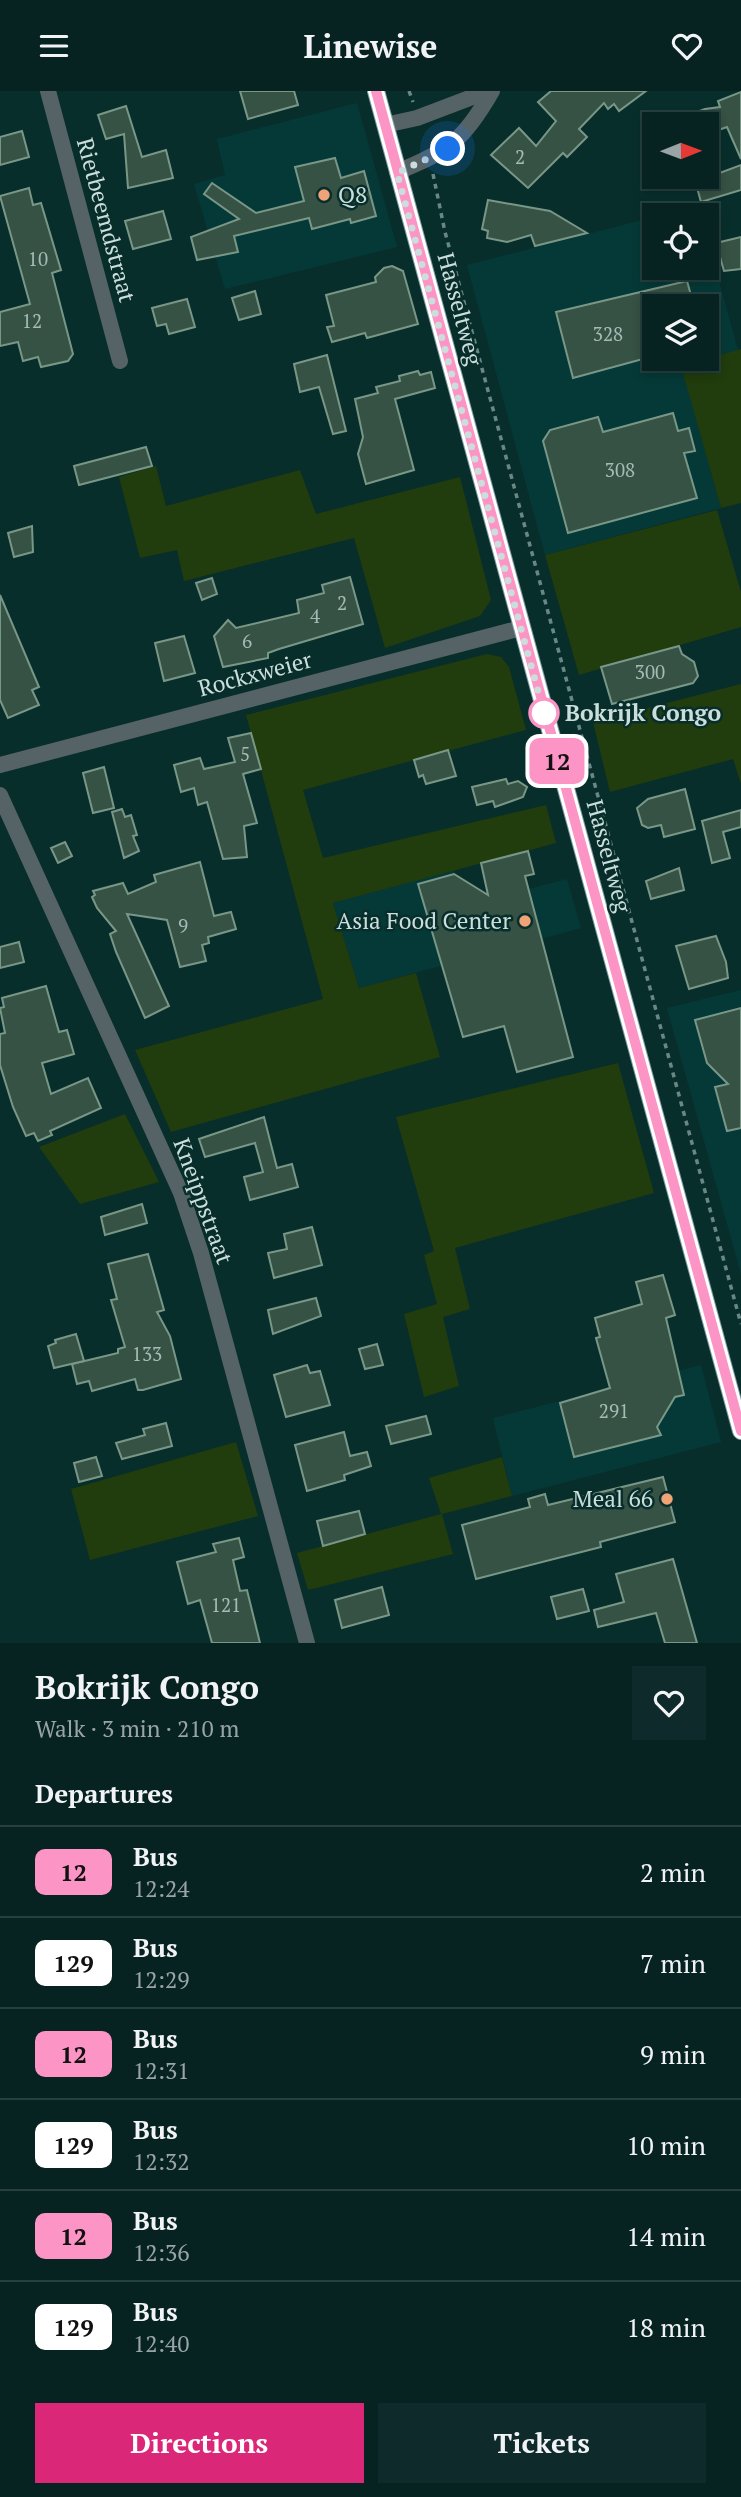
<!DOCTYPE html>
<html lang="en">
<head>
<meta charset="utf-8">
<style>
  :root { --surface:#062221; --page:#0f2a2a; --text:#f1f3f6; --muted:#98a4a5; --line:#273f3f; --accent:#db2777 }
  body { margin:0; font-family:"PT Serif",serif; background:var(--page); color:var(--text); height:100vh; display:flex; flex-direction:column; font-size:26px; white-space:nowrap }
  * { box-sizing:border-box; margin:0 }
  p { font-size:23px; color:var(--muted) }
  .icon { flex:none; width:38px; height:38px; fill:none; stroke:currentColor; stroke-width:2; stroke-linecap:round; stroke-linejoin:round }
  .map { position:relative; height:1552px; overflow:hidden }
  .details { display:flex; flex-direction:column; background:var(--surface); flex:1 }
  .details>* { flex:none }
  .badge { padding:0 14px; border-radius:10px; font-size:24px; line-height:46px }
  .needle { width:46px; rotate:89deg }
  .fabs { position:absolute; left:642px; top:21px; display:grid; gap:14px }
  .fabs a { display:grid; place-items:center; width:77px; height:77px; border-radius:0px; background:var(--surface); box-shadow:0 4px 10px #0003,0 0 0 2px var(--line); font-size:35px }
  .you { position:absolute; width:35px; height:35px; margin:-18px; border:5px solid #fff; border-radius:50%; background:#1a73e8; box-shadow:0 0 0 10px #1a73e833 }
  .map>.badge { position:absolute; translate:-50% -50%; box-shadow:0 0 0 4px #fff }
  h2 { padding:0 35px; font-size:26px; line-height:63px }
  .round { display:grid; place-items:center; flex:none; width:74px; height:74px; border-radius:0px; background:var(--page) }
  .overview { display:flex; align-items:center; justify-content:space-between; height:119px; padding:0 35px }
  h1 { font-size:33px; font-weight:600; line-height:52px }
  .action { display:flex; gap:14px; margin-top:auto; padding:14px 35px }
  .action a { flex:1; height:80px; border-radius:0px; background:var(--accent); color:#fff; font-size:28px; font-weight:600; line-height:80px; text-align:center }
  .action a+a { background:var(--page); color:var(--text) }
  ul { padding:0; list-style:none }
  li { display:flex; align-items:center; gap:21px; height:91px; padding:0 35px; border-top:2px solid var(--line) }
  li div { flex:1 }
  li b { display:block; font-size:26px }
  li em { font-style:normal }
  li .badge { min-width:77px; font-weight:700; text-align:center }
  header { display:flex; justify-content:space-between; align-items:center; height:91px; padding:0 35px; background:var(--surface); font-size:32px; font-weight:600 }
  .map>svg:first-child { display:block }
</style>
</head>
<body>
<header><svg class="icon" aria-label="menu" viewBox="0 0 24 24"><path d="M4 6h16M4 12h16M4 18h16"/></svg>Linewise<svg class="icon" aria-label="heart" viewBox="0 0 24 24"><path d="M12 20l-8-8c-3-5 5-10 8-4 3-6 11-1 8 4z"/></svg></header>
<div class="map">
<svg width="741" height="1552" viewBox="0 0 741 1552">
  <rect width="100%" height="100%" fill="#082e2c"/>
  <g fill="#053937" fill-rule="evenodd">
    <polygon points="357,12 397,156 225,198 194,93 225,84 217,48"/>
    <path d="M654 126V177H707V146L738 259 682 276 721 417 545 464 467 174ZM654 215H707V268H654Z"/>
    <polygon points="454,779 464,815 567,788 581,837 359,897 333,812"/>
    <polygon points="741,899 741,1183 667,917"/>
    <polygon points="701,1274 721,1351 512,1405 493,1327"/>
  </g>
  <g fill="#213c0d">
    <polygon points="741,258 741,412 721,417 681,275"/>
    <polygon points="156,375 166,415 300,379 316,423 460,386 491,509 480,525 385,557 354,447 184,490 177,459 140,467 119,386"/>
    <polygon points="717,419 741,501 741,536 579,584 545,464"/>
    <polygon points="487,563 501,566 509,576 526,639 303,699 323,767 546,714 556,752 333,812 359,897 416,882 440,966 171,1041 135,959 323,908 246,624"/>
    <polygon points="741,593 741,693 733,668 610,701 593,631"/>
    <polygon points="618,972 654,1102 455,1157 470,1218 443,1226 459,1295 424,1306 404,1223 437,1213 424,1164 434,1160 396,1026"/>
    <polygon points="125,1023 159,1091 80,1113 39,1056"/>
    <polygon points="236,1351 258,1425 90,1469 71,1398"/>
    <polygon points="502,1366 512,1405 442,1423 453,1463 308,1499 297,1462 441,1423 429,1387"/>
  </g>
  <g fill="#365244" stroke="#799787" stroke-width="2">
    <polygon points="240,0 294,0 298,14 248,28"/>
    <polygon points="551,0 646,0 619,20 614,13 608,18 604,12 579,38 587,46 567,66 563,62 528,97 491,64 519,37 536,55 556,30 538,11"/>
    <polygon points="741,1 741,68 727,36 707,43 707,33 670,33 669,31 705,18 720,16 718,10"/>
    <polygon points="126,15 142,66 166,59 173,87 128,97 124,43 106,48 98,24"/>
    <polygon points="22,40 29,66 0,74 0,46"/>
    <polygon points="335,67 341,87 364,80 376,125 351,132 350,128 312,138 309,127 234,145 238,161 197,169 191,146 239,128 204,103 212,92 256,122 304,110 295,76"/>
    <polygon points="741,74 741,99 701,111 694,86 709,86"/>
    <polygon points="29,97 33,114 41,112 61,179 52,182 73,263 68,270 41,276 38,266 23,270 18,251 0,255 0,221 30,213 0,105"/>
    <polygon points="488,109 550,120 587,142 535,155 531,144 507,151 487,147 488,140 482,138"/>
    <polygon points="163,120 171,148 133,158 125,130"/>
    <polygon points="741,146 741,178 724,180 716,152"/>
    <polygon points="392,175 403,180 418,233 367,247 365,242 332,251 327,236 334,235 326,204 376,191 375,186 384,177"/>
    <polygon points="687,190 694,215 654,215 654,265 573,287 556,221"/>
    <polygon points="255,200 261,223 239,229 232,207"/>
    <polygon points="187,208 195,236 169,243 166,233 157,235 152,217"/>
    <polygon points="327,264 346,340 333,343 319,296 300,301 294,273"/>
    <polygon points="418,280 420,284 431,281 435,297 395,308 414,379 366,393 358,363 363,346 355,308 378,302 376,296 400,290 399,285"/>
    <polygon points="673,322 678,340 689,337 695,360 684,362 697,407 568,442 543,350 550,339 598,326 603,341"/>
    <polygon points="146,356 152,375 79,394 74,375"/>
    <polygon points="32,435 33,461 14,466 8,442"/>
    <polygon points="350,486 363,533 279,558 268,562 268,567 223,576 214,545 228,529 236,537 299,522 297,509 324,502 322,494"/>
    <polygon points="212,487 217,503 202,509 196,492"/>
    <polygon points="0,504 39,596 32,599 39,614 8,627 0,609"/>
    <polygon points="184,545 195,582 164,590 155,552"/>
    <polygon points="679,555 682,563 694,571 698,585 693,592 612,613 601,576"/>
    <polygon points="251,642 261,678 243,683 257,732 244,735 247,766 223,768 207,711 198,714 194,697 181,701 174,674 200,667 204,678 235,671 228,647"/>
    <polygon points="448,659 456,685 426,693 423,684 419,686 414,669"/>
    <polygon points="104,676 114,717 93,722 83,682"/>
    <polygon points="506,688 508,693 518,690 527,696 523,706 495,716 493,710 477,714 472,696"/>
    <polygon points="685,698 695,738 664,746 661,734 648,737 642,734 637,717 648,708"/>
    <polygon points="122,718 125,726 131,724 137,744 133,745 139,760 124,767 112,721"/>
    <polygon points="741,719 741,736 723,741 730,767 712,772 702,730"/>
    <polygon points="65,751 72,765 58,772 51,757"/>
    <polygon points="528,760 534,783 525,785 573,966 517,981 504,935 463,946 418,793 454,783 488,804 481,772"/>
    <polygon points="200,771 214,825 231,821 236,838 208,846 209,852 202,854 206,870 180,876 167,829 127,823 169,915 145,927 116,861 110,843 116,840 97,817 92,806 95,804 93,800 123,792 128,803 156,791 154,784"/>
    <polygon points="679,777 684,799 651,808 646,790"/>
    <polygon points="716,845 726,871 728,887 689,898 676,855"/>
    <polygon points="19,851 24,871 0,877 0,856"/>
    <polygon points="46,895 59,941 67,939 74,963 42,972 51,1003 88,987 101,1017 50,1040 52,1044 38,1050 34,1042 26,1045 13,1016 0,974 0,943 5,942 0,917 4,916 2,907"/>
    <polygon points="741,917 741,1037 727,1040 715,996 728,993 707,972 695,929"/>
    <polygon points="264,1026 277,1077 292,1073 298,1096 250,1109 244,1086 263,1081 255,1052 205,1066 199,1048"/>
    <polygon points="142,1113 147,1132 105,1144 101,1126"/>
    <polygon points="312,1136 322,1174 274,1187 268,1162 287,1158 284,1143"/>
    <polygon points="148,1163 164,1219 157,1221 170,1245 181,1288 143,1299 138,1299 135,1288 92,1300 89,1290 77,1293 72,1273 118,1262 118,1258 125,1256 111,1209 117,1208 108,1173"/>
    <polygon points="663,1184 675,1224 666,1227 684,1304 675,1306 657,1336 661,1344 574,1366 560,1312 610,1297 596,1247 600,1246 595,1227 642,1213 636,1191"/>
    <polygon points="316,1207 321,1225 273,1243 268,1219"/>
    <polygon points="76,1243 84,1270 54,1277 48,1255 56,1252 55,1249"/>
    <polygon points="377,1253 383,1274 365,1278 359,1258"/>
    <polygon points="307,1274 310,1282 320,1280 330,1314 286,1326 274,1284"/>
    <polygon points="426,1325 431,1343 391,1353 386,1335"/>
    <polygon points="166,1332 172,1355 122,1368 116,1352 145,1344 143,1338"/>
    <polygon points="344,1341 350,1365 367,1361 371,1375 344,1384 345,1389 307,1400 295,1354"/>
    <polygon points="96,1366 102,1385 79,1391 74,1372"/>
    <polygon points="663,1386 675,1431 600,1451 601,1456 476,1488 462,1434 530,1416 528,1408 545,1403 548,1414"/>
    <polygon points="359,1420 365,1443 323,1455 317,1430"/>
    <polygon points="239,1447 244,1466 233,1469 240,1500 247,1499 260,1552 212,1552 200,1509 188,1513 177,1471 216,1461 213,1453"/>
    <polygon points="673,1468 697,1552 665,1552 656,1522 598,1536 594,1519 624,1511 616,1483"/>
    <polygon points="382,1496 389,1524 342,1537 335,1509"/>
    <polygon points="583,1498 589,1520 557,1528 551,1506"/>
  </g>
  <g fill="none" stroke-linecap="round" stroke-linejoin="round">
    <g stroke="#6a8785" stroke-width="3.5" stroke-dasharray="5 5" stroke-linecap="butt">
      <polyline points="409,0 413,11"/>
      <polyline points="433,83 445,141 741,1233"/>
    </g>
    <g stroke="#556367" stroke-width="16">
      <polyline points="48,0 120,270"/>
      <polyline points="385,34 417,27 488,0"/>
      <path d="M397 81C449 60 464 49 492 0"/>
      <polyline points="0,674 521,537"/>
      <polyline points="0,704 181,1102 201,1162 307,1552"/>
    </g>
    <polyline stroke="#809da6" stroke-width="18" points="376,0 741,1340"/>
  </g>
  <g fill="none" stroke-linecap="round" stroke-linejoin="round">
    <defs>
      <polyline id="line" points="376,0 741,1340"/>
    </defs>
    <use href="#line" stroke="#fff" stroke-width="16"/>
    <use href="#line" stroke="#fc95c5" stroke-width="10"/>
    <polyline stroke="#cbdedc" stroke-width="7" stroke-dasharray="0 12.6" points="448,58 397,82 544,622"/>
  </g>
  <g fill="#efa377" stroke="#082e2c" stroke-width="2.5">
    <circle cx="324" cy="104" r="7"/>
    <circle cx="525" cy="830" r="7"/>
    <circle cx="667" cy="1408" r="7"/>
  </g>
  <circle fill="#fff" stroke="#fc95c5" stroke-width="3.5" cx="544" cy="622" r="14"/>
  <g text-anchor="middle" stroke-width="5" stroke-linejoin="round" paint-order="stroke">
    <g font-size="19" fill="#a6bbb6">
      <text x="520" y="73">2</text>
      <text x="38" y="175">10</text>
      <text x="32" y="237">12</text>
      <text x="608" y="250">328</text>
      <text x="620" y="386">308</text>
      <text x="342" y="519">2</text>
      <text x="315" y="532">4</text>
      <text x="247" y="557">6</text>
      <text x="650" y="588">300</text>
      <text x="245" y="670">5</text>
      <text x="183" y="842">9</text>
      <text x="147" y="1270">133</text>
      <text x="614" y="1327">291</text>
      <text x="226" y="1521">121</text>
    </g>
    <g font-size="23" fill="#cbdedc" stroke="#082e2c" text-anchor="end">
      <text x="338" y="112" text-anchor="start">Q8</text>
      <text x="511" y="838">Asia Food Center</text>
      <text x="653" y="1416">Meal 66</text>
    </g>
    <g font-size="23" fill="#cbdedc" stroke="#082e2c">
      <text transform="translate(106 129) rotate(75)" y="8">Rietbeemdstraat</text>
      <text transform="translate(460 218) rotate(75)" y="8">Hasseltweg</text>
      <text transform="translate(255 583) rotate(-15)" y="8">Rockxweier</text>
      <text transform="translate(609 765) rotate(75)" y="8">Hasseltweg</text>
      <text transform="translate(203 1110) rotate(70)" y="8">Kneippstraat</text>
    </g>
    <g font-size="23" font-weight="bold" fill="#cbdedc" stroke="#082e2c" text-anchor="start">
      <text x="565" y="630">Bokrijk Congo</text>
    </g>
  </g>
</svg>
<div class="fabs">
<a><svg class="needle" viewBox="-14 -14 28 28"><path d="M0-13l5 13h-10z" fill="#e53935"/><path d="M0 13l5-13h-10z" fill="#98a4a5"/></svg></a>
<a><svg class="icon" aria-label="locate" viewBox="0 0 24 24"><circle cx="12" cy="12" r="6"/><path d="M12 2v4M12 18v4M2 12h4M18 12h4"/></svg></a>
<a><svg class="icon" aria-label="layers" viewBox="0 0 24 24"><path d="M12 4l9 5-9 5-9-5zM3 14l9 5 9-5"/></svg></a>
</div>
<div class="you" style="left:448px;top:58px"></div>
<b class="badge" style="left:557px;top:670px;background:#fc95c5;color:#111">12</b>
</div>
<section class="details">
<div class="overview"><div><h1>Bokrijk Congo</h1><p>Walk · 3 min · 210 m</p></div><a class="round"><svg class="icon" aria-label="heart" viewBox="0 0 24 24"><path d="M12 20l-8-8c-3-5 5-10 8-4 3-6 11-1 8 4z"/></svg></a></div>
<h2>Departures</h2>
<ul>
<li><span class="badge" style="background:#fc95c5;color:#111">12</span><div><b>Bus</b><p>12:24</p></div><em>2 min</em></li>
<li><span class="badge" style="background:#fff;color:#111">129</span><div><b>Bus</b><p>12:29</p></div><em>7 min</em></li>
<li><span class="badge" style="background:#fc95c5;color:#111">12</span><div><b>Bus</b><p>12:31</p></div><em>9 min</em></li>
<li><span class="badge" style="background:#fff;color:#111">129</span><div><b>Bus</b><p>12:32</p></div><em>10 min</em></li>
<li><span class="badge" style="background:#fc95c5;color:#111">12</span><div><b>Bus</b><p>12:36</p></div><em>14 min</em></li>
<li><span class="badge" style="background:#fff;color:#111">129</span><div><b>Bus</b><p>12:40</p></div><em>18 min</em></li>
</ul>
<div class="action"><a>Directions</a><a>Tickets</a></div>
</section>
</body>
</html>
